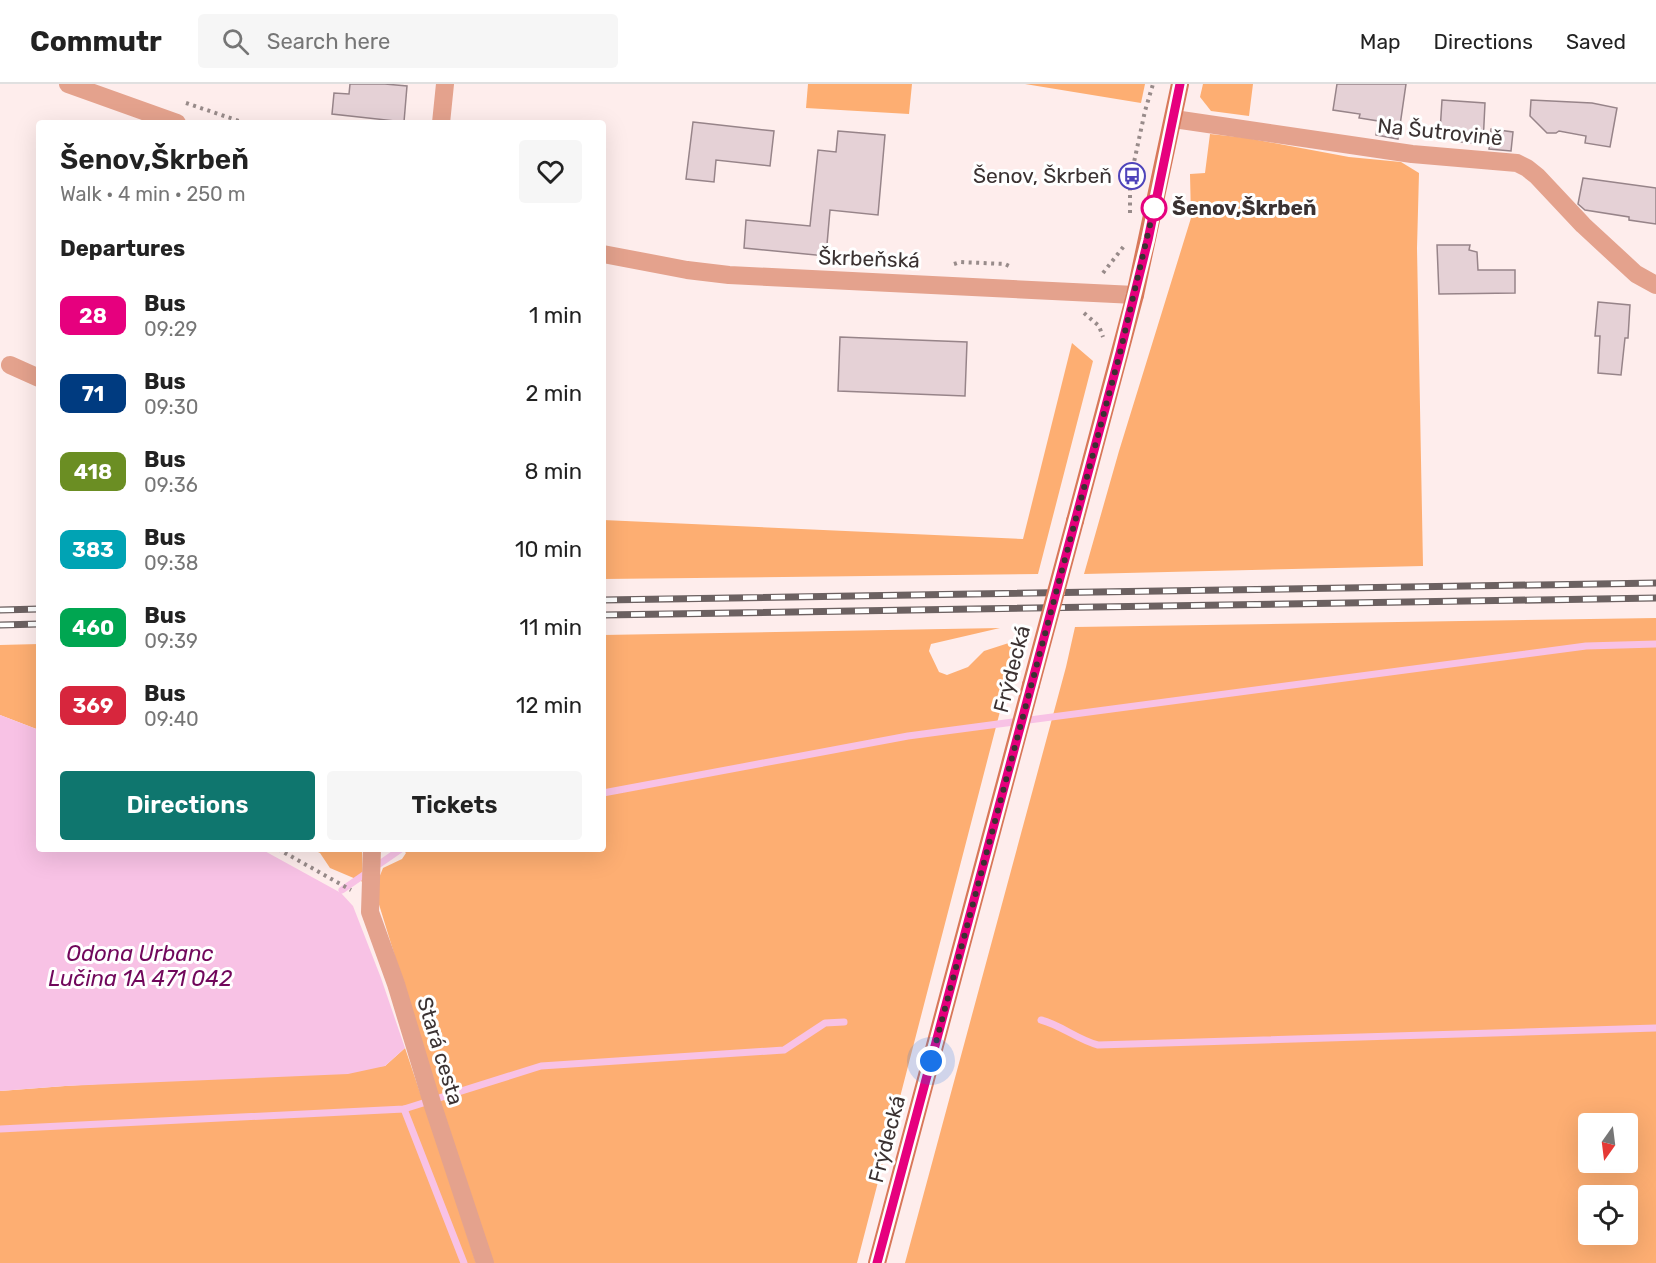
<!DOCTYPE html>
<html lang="en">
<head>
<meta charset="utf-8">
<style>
  :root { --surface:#fff; --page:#f6f6f6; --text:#222; --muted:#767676; --line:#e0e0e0; --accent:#0f766e }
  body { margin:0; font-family:Rubik,sans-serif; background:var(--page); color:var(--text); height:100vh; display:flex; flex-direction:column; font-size:22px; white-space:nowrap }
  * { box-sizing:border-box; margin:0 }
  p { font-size:20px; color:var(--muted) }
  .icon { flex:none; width:33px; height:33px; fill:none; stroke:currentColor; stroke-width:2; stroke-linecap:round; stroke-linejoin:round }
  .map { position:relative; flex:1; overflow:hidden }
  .side { position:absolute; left:36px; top:36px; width:570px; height:732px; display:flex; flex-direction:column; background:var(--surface); border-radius:6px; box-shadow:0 6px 24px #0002 }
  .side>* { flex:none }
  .badge { padding:0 12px; border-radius:9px; font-size:21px; line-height:39px }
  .needle { width:39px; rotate:194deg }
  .tools { position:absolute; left:1578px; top:1029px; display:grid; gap:12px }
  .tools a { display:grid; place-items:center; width:60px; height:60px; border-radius:6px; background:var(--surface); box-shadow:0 6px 24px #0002; font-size:30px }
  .you { position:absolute; width:30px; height:30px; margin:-15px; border:4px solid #fff; border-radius:50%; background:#1a73e8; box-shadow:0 0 0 9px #1a73e833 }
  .map>.badge { position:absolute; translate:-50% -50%; box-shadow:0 0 0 3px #fff }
  h2 { padding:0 24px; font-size:22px; line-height:54px }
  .round { display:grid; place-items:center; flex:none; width:63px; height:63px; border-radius:6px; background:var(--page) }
  .head { display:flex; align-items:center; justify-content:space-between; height:102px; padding:0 24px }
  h1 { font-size:28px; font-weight:600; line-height:45px }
  .action { display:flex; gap:12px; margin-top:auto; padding:12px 24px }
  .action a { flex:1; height:69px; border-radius:6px; background:var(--accent); color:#fff; font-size:24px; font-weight:600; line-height:69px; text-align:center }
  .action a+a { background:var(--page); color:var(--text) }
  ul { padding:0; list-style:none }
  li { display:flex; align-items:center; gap:18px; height:78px; padding:0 24px }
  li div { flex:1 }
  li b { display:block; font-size:22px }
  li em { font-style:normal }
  li .badge { min-width:66px; font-weight:700; text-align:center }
  header { display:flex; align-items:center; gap:36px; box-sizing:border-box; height:84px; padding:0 30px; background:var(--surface); border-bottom:2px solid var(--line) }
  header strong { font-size:28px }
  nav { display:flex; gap:33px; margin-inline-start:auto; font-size:21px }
  .search { width:420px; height:54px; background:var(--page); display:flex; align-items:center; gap:15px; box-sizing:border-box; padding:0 21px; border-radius:6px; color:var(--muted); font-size:22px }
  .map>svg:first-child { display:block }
</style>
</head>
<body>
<header>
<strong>Commutr</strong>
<div class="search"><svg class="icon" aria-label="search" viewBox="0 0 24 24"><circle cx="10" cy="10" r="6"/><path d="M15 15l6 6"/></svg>Search here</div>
<nav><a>Map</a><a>Directions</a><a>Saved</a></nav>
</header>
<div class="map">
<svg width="1656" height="1179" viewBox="0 0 1656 1179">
  <rect width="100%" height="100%" fill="#feedec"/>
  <g fill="#fdae72" fill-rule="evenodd">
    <polygon points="808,0 912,0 909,30 806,24"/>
    <polygon points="1025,0 1145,0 1141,19"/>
    <polygon points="1203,0 1253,0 1249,32 1211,27 1200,13"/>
    <polygon points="1210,50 1247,54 1349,73 1401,78 1419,89 1417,164 1423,482 1084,490 1119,367 1191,134 1190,90 1205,89"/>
    <polygon points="1072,259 1093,277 1038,490 603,495 603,436 1023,455"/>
    <path d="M1656 534V1179H905L1066 583 1075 543ZM1588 1040H1628V1078H1588ZM1588 1112H1628V1150H1588Z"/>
    <polygon points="1000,544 931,560 929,567 939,588 947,591 968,583 984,567 1021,555 1004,612 857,1179 492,1179 469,1113 377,814 379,794 383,784 402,775 406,769 402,765 603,765 603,551"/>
    <polygon points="39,560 39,646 0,631 0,561"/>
    <polygon points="312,765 362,765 363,798 330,784 320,769"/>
    <polygon points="405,964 438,1062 476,1179 0,1179 0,1007 65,1002 385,982"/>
  </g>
  <polygon fill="#f8c2e5" points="0,631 39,646 39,765 261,765 341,809 353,822 381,894 405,964 385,982 348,990 65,1002 0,1007"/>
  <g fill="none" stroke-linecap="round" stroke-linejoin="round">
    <g stroke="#f8c2e5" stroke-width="7">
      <polyline points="603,709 908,652 1586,562 1656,560"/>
      <polyline points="342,806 401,765"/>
      <path d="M1041 936C1061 941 1078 956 1098 961L1656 944"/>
      <polyline points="404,1025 464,1179"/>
      <polyline points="0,1045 404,1025 541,982 784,966 825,939 844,938"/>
    </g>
  </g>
  <g fill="#e5d1d6" stroke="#978489" stroke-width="1.5">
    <polygon points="350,0 385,0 407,2 404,38 332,30 334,9 349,10"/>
    <polygon points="1337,0 1406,0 1398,55 1376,51 1378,37 1359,34 1360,30 1333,26"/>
    <polygon points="1442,16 1485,19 1483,60 1452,57 1452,48 1440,48"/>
    <polygon points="1531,16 1592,19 1617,24 1610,63 1585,59 1586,52 1559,47 1556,49 1547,49 1530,32"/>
    <polygon points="693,38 774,47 770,82 716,76 714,98 686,95"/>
    <polygon points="1491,45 1513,48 1511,67 1489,65"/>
    <polygon points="838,47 885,51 878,131 830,126 826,172 744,164 746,136 810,142 818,66 836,68"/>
    <polygon points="1583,94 1656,104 1656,140 1629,136 1629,133 1585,126 1578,120"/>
    <polygon points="1437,161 1470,161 1469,166 1477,168 1478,186 1515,186 1515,209 1439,210"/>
    <polygon points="1598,218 1630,221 1628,254 1625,254 1621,291 1598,289 1600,252 1595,252"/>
    <polygon points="840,253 967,258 965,312 838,307"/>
  </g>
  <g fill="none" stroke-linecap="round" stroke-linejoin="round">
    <g stroke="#988b8a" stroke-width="4" stroke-dasharray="3 4.5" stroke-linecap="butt">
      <polyline points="186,19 245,39"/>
      <polyline points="1130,129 1130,97 1145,27 1153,0"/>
      <polyline points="954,180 960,178 1005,180 1011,183"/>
      <polyline points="1103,189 1124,162"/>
      <polyline points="1084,229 1099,242 1103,253"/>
      <polyline points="278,765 351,806"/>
    </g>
    <g stroke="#e4a28d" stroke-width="18">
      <polyline points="68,0 177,39"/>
      <polyline points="1174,35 1412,70 1517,79 1527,84 1537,92 1583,141 1636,190 1656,201"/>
      <polyline points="441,39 445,0"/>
      <polyline points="603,170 687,186 729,191 1135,211"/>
      <polyline points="10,281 39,294"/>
      <polyline points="372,765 370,828 396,900 433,1022 485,1179"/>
    </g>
    <g stroke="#d8785a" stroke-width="18">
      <polyline points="1075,437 1135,211 1180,0"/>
      <polyline points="877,1179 1031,601"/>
    </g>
    <defs>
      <g id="rail">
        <polyline points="603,516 1656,499"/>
        <polyline points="0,526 39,525"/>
        <polyline points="603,531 1656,514"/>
        <polyline points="0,541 39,540"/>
      </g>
    </defs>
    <use href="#rail" stroke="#6c6161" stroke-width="7"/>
    <use href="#rail" stroke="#fff" stroke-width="4.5" stroke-dasharray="14" stroke-linecap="butt"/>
    <polyline stroke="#d8785a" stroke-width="18" points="1031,601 1075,437"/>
  </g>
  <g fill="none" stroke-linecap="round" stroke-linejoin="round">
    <defs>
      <polyline id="line" points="877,1179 1120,269 1148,156 1180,0"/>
    </defs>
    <use href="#line" stroke="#fff" stroke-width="14"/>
    <use href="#line" stroke="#e6007e" stroke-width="9"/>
    <polyline stroke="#3b3232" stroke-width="6" stroke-dasharray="0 10.8" points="931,977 1120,269 1154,124"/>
  </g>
  <defs>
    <symbol id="bus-ring" viewBox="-11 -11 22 22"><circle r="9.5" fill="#fff" stroke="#4e43ba" stroke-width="1.5"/><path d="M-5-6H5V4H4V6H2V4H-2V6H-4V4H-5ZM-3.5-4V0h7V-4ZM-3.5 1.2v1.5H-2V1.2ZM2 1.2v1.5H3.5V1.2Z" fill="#4e43ba"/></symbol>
  </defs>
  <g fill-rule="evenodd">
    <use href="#bus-ring" x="1117" y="77" width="30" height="30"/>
  </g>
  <circle fill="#fff" stroke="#e6007e" stroke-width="3" cx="1154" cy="124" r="12"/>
  <g text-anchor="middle" stroke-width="6" stroke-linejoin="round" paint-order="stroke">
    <g font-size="21" fill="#3b3232" stroke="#fff">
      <text transform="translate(1440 48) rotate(6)" y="7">Na Šutrovině</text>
      <text transform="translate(869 175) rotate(2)" y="7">Škrbeňská</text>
      <text transform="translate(1012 585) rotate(-75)" y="7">Frýdecká</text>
      <text transform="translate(440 967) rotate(73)" y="7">Stará cesta</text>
      <text transform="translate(887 1055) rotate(-75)" y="7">Frýdecká</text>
    </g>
    <g font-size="21" fill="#3b3232" stroke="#fff" text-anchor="end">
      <text x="1112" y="99">Šenov, Škrbeň</text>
    </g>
    <g font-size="21" font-weight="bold" fill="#3b3232" stroke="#fff" text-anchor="start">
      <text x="1172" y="131">Šenov,Škrbeň</text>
    </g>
    <g font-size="22" font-style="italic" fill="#71075b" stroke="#fff">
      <text x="140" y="877">Odona Urbanc<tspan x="140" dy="25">Lučina 1A 471 042</tspan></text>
    </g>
  </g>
</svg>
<div class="tools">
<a><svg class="needle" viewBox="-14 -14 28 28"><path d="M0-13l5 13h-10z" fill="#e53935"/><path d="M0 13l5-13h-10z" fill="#767676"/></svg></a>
<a><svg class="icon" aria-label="locate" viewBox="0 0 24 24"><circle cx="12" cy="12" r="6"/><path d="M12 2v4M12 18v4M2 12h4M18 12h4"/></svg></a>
</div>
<div class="you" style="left:931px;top:977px"></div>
<section class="side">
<div class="head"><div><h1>Šenov,Škrbeň</h1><p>Walk · 4 min · 250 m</p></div><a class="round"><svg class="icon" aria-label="heart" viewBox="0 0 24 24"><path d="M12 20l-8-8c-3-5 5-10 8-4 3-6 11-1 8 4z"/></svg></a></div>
<h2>Departures</h2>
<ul>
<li><span class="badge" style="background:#e6007e;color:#fff">28</span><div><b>Bus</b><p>09:29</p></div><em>1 min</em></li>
<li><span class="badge" style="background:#003b80;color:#fff">71</span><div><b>Bus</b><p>09:30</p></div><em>2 min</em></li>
<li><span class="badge" style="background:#6b8e23;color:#fff">418</span><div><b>Bus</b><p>09:36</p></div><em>8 min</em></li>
<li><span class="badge" style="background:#00a3b4;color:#fff">383</span><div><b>Bus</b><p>09:38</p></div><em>10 min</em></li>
<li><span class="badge" style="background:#00a651;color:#fff">460</span><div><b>Bus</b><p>09:39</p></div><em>11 min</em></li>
<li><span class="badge" style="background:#d7263d;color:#fff">369</span><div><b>Bus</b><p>09:40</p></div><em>12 min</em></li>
</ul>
<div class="action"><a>Directions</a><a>Tickets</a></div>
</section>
</div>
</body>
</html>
